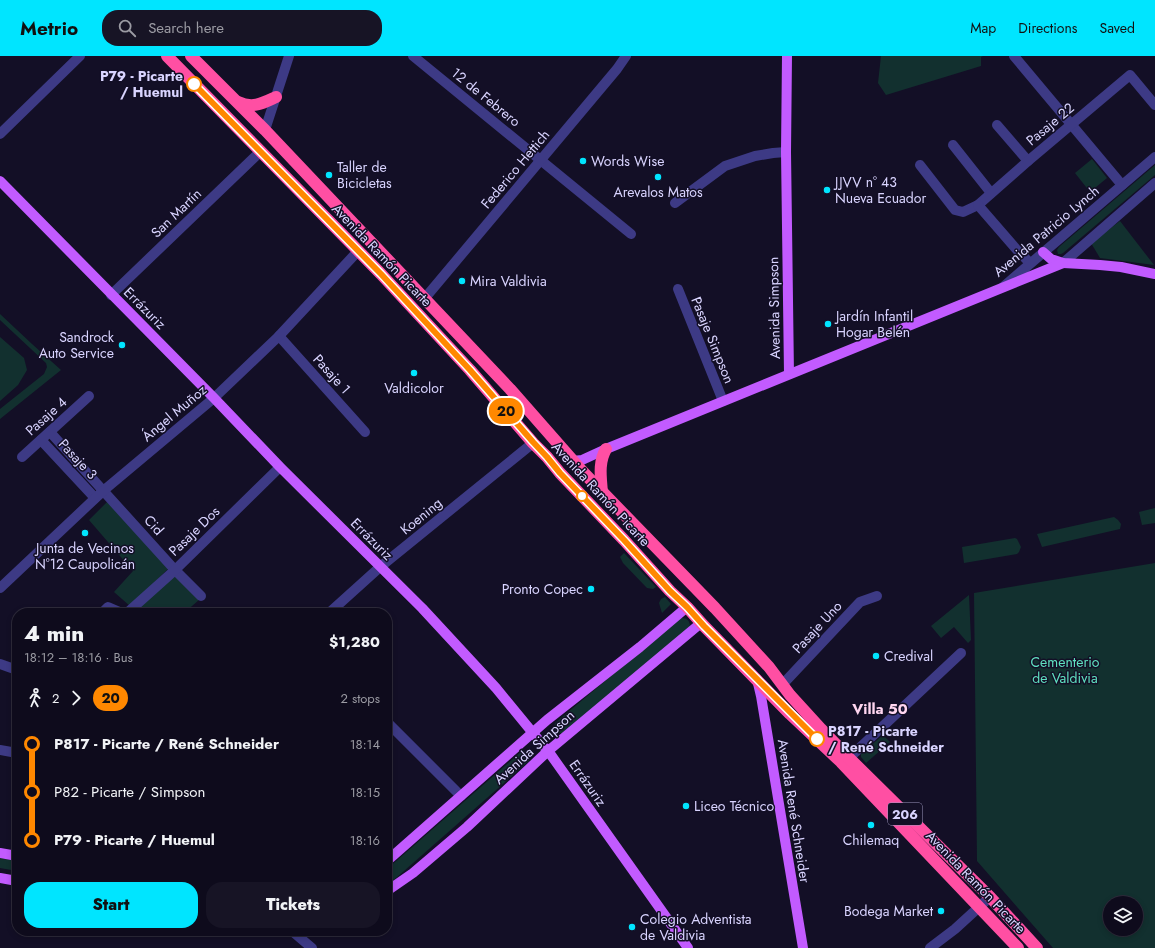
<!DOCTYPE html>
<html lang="en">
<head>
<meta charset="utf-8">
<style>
  :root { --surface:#0e0b1c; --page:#171425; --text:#f1f3f6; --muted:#9b9ba3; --line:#2e2b3b; --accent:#00e5ff }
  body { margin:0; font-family:Jost,sans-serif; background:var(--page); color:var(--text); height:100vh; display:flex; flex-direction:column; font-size:15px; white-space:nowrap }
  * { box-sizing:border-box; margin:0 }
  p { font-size:13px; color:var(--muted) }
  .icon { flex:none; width:22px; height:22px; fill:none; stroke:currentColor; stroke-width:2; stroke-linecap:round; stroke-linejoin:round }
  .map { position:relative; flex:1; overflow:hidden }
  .details { position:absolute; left:12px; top:552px; width:380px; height:328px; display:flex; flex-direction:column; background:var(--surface); border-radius:16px; box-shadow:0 2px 6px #0003,0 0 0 1px var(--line) }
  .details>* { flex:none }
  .badge { padding:0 8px; border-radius:13px; font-size:14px; line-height:26px }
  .fabs { position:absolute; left:1103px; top:840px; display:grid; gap:8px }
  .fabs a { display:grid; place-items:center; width:40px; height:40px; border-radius:50%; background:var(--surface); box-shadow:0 2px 6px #0003,0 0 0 1px var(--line); font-size:20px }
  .map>.badge { position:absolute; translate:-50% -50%; box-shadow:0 0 0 2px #fff }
  .legs { display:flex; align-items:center; gap:6px; height:44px; padding:0 12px; font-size:13px }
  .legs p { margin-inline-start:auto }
  .headline { display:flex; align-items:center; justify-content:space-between; height:68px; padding:0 12px }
  h1 { font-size:22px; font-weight:800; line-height:30px }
  .button { display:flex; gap:8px; margin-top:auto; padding:8px 12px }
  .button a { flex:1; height:46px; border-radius:16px; background:var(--accent); color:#111; font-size:16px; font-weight:800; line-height:46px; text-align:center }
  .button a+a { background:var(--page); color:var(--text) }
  ul { padding:0 12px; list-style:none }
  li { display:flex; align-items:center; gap:14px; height:48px; font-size:15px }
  li i { display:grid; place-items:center; width:6px; height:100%; margin:0 5px; background:currentColor }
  li i::after { content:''; width:10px; height:10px; margin:-5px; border:3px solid; border-radius:50%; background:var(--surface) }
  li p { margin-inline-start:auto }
  li:first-child i { background:linear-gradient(#0000 50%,currentColor 0) }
  li:last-child i { background:linear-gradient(currentColor 50%,#0000 0) }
  header { display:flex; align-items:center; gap:24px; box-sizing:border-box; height:56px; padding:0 20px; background:var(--accent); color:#111 }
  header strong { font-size:19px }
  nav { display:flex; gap:22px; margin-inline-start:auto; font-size:14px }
  .search { width:280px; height:36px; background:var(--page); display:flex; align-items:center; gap:10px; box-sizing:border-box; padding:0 14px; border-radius:16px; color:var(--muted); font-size:15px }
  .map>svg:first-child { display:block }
</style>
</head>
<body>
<header>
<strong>Metrio</strong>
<div class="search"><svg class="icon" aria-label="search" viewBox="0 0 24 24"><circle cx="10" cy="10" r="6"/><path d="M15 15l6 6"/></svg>Search here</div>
<nav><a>Map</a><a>Directions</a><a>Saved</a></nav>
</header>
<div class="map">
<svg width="1155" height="892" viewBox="0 0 1155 892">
  <rect width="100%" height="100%" fill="#130f26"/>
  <g fill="#12302f" fill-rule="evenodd">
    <polygon points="881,0 983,0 981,1 981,10 886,39 878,27"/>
    <polygon points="1092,103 1107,122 1090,136 1075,117"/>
    <polygon points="1155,109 1155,119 1063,197 1061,198 1058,198 1057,194 1059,191"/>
    <polygon points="1120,165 1154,209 1100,202 1091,187"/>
    <polygon points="0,258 32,288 61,314 0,363 0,353 44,318 47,311 46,307 0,264"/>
    <polygon points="0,281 24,302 27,314 18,329 0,345"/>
    <polygon points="108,445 170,511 130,550 114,536 133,515 89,464"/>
    <polygon points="1155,452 1155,467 1142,469 1139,456"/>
    <polygon points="1114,461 1118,464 1121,468 1120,473 1042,491 1037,478"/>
    <polygon points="1015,482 1017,483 1021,491 1019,496 1017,498 964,507 962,491"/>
    <polygon points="624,497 656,531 653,533 647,532 623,507 620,501"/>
    <path d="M1155 507V892H1053L977 805 974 537ZM1110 847H1136V873H1110Z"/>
    <polygon points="175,518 200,543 184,557 141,557 137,552"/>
    <polygon points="969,539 971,584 968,587 954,571 941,582 931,570"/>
    <polygon points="665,541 671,548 662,557 659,547 661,543"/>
    <path d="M682 562C687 562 690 565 690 571L563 677H558C554 674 554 671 555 667L679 563Z"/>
    <polygon points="883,679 890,686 866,707 861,701 861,698"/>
    <path d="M523 694C528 697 529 699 529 705L396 822 387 828V813Z"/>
    <polygon points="0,802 17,805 17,815 0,812"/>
  </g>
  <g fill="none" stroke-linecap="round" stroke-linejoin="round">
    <g stroke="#3d3a85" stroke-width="10">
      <polyline points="413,0 631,178"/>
      <polyline points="1014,0 1122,129"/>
      <polyline points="997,69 1028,105"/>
      <polyline points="265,74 289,0"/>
      <polyline points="0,78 80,0"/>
      <polyline points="953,89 991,137"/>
      <polyline points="920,109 955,154 963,156 978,149 1028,105 1130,19 1155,49"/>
      <polyline points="675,147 725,110 755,100 773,97 786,96"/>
      <polyline points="978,149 1017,194 1030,207"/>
      <polyline points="1063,207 1155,127"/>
      <polyline points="1003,231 1155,101"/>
      <polyline points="678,233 723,345"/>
      <polyline points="111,239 261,95"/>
      <polyline points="425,242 617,13 626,0"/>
      <polyline points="279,280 365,376"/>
      <polyline points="50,376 175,514 201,540"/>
      <polyline points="41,384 95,442"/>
      <polyline points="22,401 89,340"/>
      <polyline points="0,532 103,435 214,342 279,280 358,195"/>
      <polyline points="102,557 108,551 122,557"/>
      <polyline points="127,557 175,514 280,411"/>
      <polyline points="329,557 380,511 533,387"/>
      <polyline points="0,608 17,614"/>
      <polyline points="782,629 860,546 877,540"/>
      <polyline points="387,666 461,740"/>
      <polyline points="0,694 17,697"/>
      <polyline points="849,702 961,597"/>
      <polyline points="292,875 312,892"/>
      <polyline points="930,892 955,873 990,841"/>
    </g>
    <g stroke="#c25bff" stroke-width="10">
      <polyline points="787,0 786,96 789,318"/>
      <polyline points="0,125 214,342 280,411 422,552 496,632 551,699 688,892"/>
      <polyline points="1043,196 1051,203 1063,207 1100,209 1121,211 1155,218"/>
      <polyline points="573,405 582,404 606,393 1063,207"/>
      <polyline points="757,623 761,640 803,892"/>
      <polyline points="0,797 17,800"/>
      <polyline points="387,805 547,664 640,591 687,551"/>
      <polyline points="0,822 17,825"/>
      <polyline points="387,835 413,817 467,771 548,695 701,567"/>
    </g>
    <g stroke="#ff4fa3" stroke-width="12">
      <polyline points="167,0 381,218 470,314 533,387 547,401 560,417 624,484 670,535 687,551 704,570 790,658 841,706 1018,892"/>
      <polyline points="191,0 265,74 510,333 582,415 715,552 769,611 790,639 821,673 849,702 990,841 1037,892"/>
      <path d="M238 46C253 53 263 47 276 41"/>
      <path d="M602 437C601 422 598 407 606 393"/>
    </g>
  </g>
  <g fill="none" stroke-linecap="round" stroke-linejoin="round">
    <defs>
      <polyline id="line-1" points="194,28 381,218 470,314 533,386 547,401 560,417 624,484 670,535 687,551 704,570 817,683"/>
    </defs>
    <use href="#line-1" stroke="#fff" stroke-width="9"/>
    <use href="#line-1" stroke="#f80" stroke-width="6"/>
  </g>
  <g fill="#fff" stroke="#f80" stroke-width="2">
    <circle cx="194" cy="28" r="7"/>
    <circle cx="582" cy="440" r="5"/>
    <circle cx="817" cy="683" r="7"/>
  </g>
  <g fill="#00e5ff" stroke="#130f26" stroke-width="1.5">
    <circle cx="583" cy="105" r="4"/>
    <circle cx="329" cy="119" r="4"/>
    <circle cx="658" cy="121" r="4"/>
    <circle cx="827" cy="134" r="4"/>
    <circle cx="462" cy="225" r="4"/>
    <circle cx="828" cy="268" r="4"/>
    <circle cx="122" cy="289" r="4"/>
    <circle cx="414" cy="317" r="4"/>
    <circle cx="85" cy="477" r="4"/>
    <circle cx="591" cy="533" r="4"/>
    <circle cx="876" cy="600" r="4"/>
    <circle cx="686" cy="750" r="4"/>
    <circle cx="871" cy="769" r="4"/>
    <circle cx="941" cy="855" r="4"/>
    <circle cx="632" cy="871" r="4"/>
  </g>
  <g text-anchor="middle" stroke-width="3" stroke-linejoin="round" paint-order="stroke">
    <rect fill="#130f26" stroke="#9e99be" stroke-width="1" x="888" y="747" width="34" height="22" rx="3"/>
    <g font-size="13" font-weight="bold" fill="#d9d4ff">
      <text x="905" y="763">206</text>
    </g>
    <g font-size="14" font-weight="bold" fill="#d9d4ff" stroke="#130f26" text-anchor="end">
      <text x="183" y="25">P79 - Picarte<tspan x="183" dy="16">/ Huemul</tspan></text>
      <text x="828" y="680" text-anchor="start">P817 - Picarte<tspan x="828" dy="16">/ René Schneider</tspan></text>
    </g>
    <g font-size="14" fill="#d9d4ff" stroke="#130f26">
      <text transform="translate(486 41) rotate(39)" y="5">12 de Febrero</text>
      <text transform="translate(1050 68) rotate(-40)" y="5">Pasaje 22</text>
      <text transform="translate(515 113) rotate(-50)" y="5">Federico Hettich</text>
      <text transform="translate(176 157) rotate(-44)" y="5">San Martín</text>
      <text transform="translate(1046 175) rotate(-40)" y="5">Avenida Patricio Lynch</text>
      <text transform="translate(382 199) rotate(46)" y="5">Avenida Ramón Picarte</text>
      <text transform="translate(145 252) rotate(45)" y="5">Errázuriz</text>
      <text transform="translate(774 252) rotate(-91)" y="5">Avenida Simpson</text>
      <text transform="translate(713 284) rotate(68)" y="5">Pasaje Simpson</text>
      <text transform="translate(332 318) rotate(48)" y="5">Pasaje 1</text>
      <text transform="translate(174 357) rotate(-40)" y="5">Ángel Muñoz</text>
      <text transform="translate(46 360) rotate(-42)" y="5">Pasaje 4</text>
      <text transform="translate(78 403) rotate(47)" y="5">Pasaje 3</text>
      <text transform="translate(601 438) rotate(47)" y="5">Avenida Ramón Picarte</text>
      <text transform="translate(421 460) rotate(-39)" y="5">Koening</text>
      <text transform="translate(154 469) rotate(48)" y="5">Cid</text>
      <text transform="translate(194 475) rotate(-44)" y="5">Pasaje Dos</text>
      <text transform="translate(372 483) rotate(45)" y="5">Errázuriz</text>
      <text transform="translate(817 571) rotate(-47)" y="5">Pasaje Uno</text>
      <text transform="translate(534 691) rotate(-42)" y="5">Avenida Simpson</text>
      <text transform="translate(588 727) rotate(55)" y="5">Errázuriz</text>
      <text transform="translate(794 755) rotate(81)" y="5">Avenida René Schneider</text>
      <text transform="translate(976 826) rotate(46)" y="5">Avenida Ramón Picarte</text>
    </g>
    <g font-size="14" fill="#d9d4ff" stroke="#130f26" text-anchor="start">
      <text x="591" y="110">Words Wise</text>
      <text x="337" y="116">Taller de<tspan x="337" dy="16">Bicicletas</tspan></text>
      <text x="835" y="131">JJVV n° 43<tspan x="835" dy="16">Nueva Ecuador</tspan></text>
      <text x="658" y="141" text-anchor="middle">Arevalos Matos</text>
      <text x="470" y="230">Mira Valdivia</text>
      <text x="836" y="265">Jardín Infantil<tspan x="836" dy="16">Hogar Belén</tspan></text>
      <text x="114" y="286" text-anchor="end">Sandrock<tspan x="114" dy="16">Auto Service</tspan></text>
      <text x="414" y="337" text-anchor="middle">Valdicolor</text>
      <text x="85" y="497" text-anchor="middle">Junta de Vecinos<tspan x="85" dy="16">N°12 Caupolicán</tspan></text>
      <text x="583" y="538" text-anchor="end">Pronto Copec</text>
      <text x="884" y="605">Credival</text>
      <text x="694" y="755">Liceo Técnico</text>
      <text x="871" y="789" text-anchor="middle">Chilemaq</text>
      <text x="933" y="860" text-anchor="end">Bodega Market</text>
      <text x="640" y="868">Colegio Adventista<tspan x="640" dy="16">de Valdivia</tspan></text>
    </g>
    <g font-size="14" fill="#5fe0c0" stroke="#130f26">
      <text x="1065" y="611">Cementerio<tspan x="1065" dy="16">de Valdivia</tspan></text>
    </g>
    <g font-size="15" font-weight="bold" fill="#ffd6f0" stroke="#130f26">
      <text x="880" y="658">Villa 50</text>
    </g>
  </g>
</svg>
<div class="fabs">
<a><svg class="icon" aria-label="layers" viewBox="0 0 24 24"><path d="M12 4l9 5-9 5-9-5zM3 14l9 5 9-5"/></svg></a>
</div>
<b class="badge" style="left:506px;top:355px;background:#f80;color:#111">20</b>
<section class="details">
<div class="headline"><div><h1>4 min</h1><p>18:12 – 18:16 · Bus</p></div><b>$1,280</b></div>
<div class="legs"><svg class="icon" aria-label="walk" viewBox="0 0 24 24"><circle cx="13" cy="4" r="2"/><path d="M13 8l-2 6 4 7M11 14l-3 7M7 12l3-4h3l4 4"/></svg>2<svg class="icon" aria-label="forward" viewBox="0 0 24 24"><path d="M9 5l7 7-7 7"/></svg><b class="badge" style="background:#f80;color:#111">20</b><p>2 stops</p></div>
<ul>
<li><i style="color:#f80"></i><b>P817 - Picarte / René Schneider</b><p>18:14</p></li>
<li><i style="color:#f80"></i><span>P82 - Picarte / Simpson</span><p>18:15</p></li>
<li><i style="color:#f80"></i><b>P79 - Picarte / Huemul</b><p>18:16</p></li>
</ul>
<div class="button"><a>Start</a><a>Tickets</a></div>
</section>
</div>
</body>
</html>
